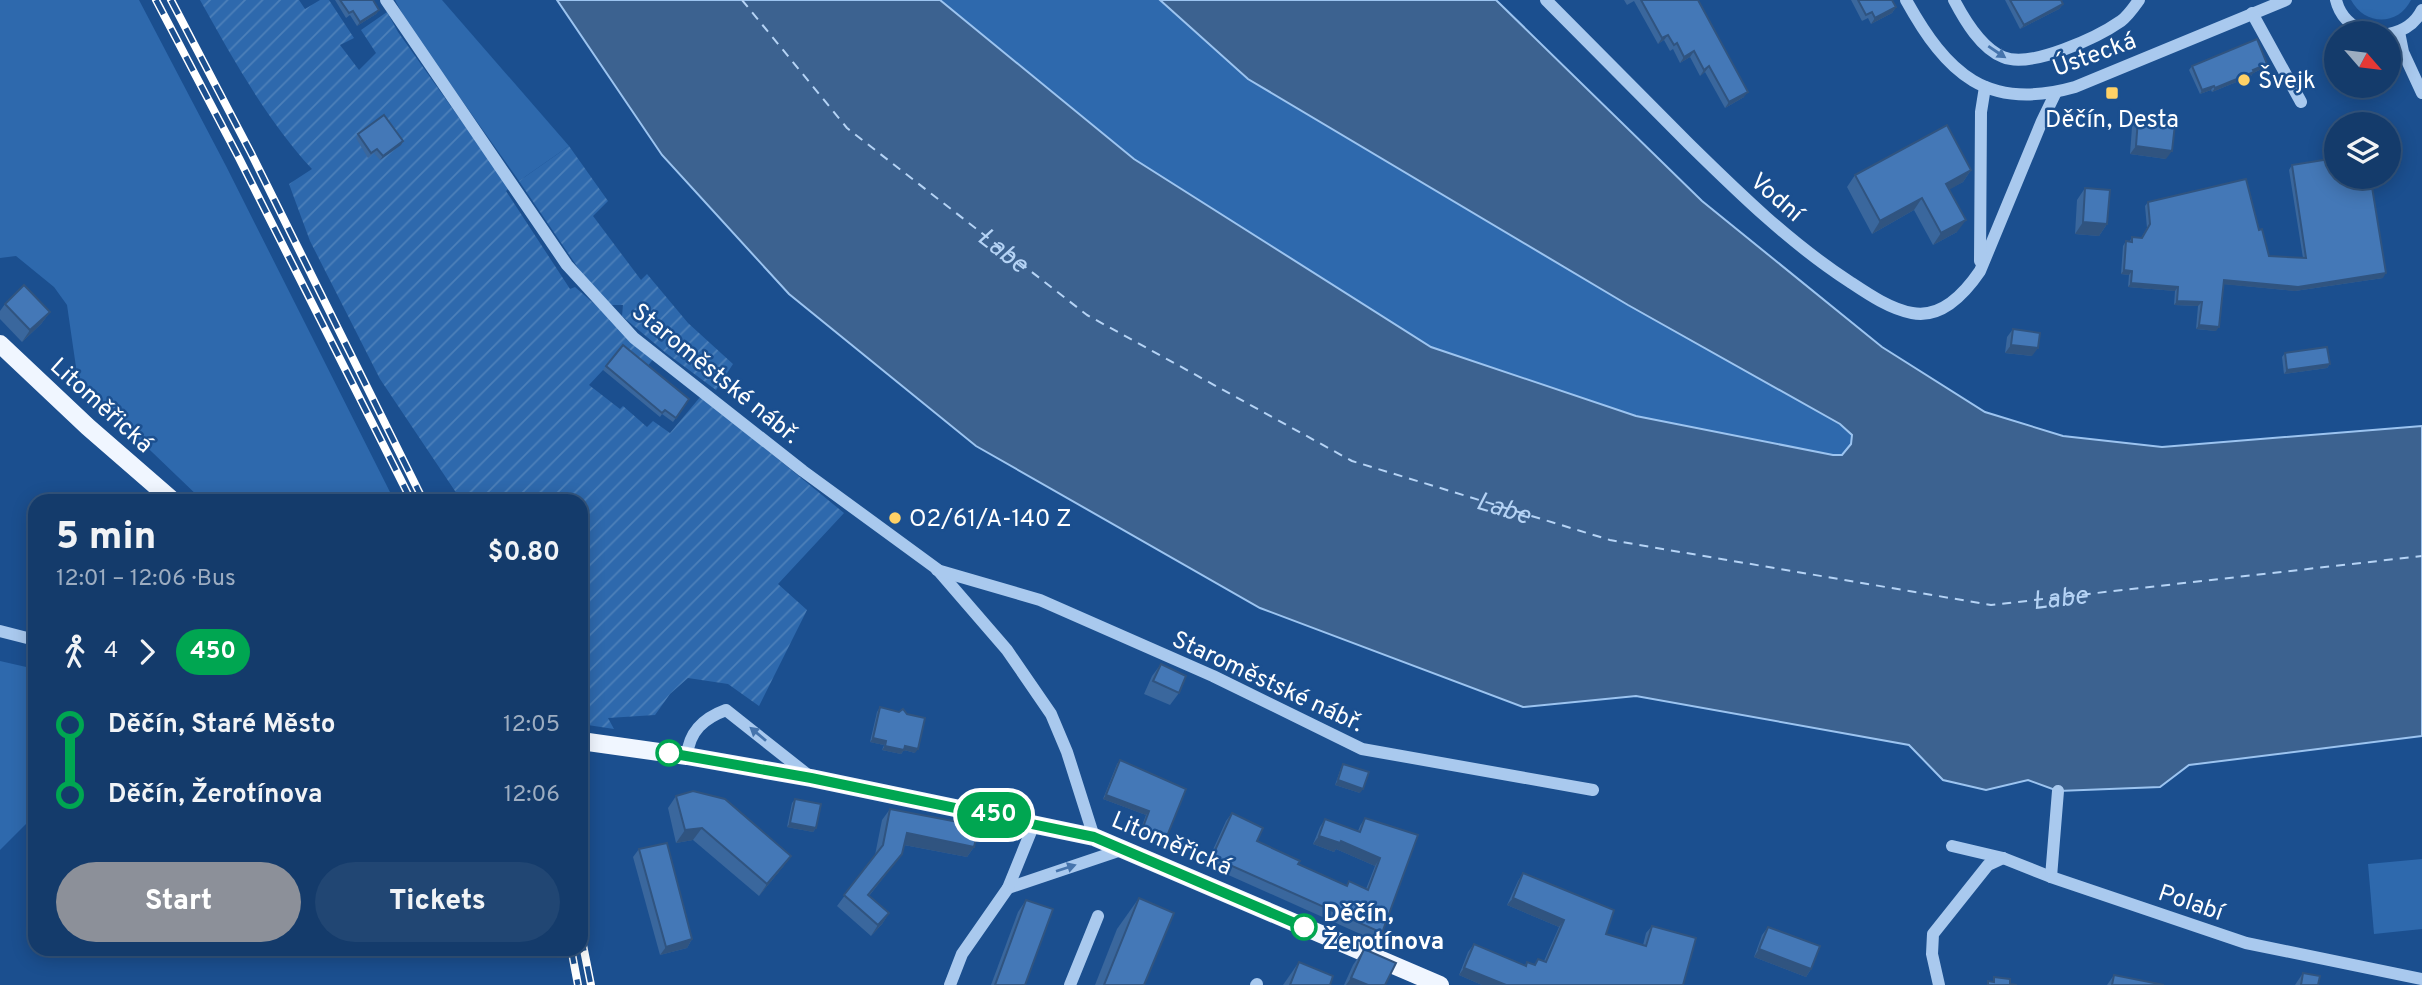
<!DOCTYPE html>
<html lang="en">
<head>
<meta charset="utf-8">
<style>
  :root { --surface:#143b6b; --page:#214673; --text:#f1f3f6; --muted:#9dadc1; --line:#33557e; --accent:#8c9099 }
  body { margin:0; font-family:Overpass,sans-serif; background:var(--page); color:var(--text); height:100vh; display:flex; flex-direction:column; font-size:26px; white-space:nowrap }
  * { box-sizing:border-box; margin:0 }
  p { font-size:23px; color:var(--muted) }
  .icon { flex:none; width:38px; height:38px; fill:none; stroke:currentColor; stroke-width:2; stroke-linecap:round; stroke-linejoin:round }
  .map { position:relative; flex:1; overflow:hidden }
  .details { position:absolute; left:28px; top:494px; width:560px; height:462px; display:flex; flex-direction:column; background:var(--surface); border-radius:21px; box-shadow:0 4px 18px #0003,0 0 0 2px var(--line) }
  .details>* { flex:none }
  .badge { padding:0 14px; border-radius:23px; font-size:24px; line-height:46px }
  .needle { width:46px; rotate:118deg }
  .fabs { position:absolute; left:2324px; top:21px; display:grid; gap:14px }
  .fabs a { display:grid; place-items:center; width:77px; height:77px; border-radius:50%; background:var(--surface); box-shadow:0 4px 18px #0003,0 0 0 2px var(--line); font-size:35px }
  .map>.badge { position:absolute; translate:-50% -50%; box-shadow:0 0 0 4px #fff }
  .legs { display:flex; align-items:center; gap:10px; height:77px; padding:0 28px; font-size:23px }
  .legs p { margin-inline-start:auto }
  .head { display:flex; align-items:center; justify-content:space-between; height:119px; padding:0 28px }
  h1 { font-size:38px; font-weight:800; line-height:52px }
  .button { display:flex; gap:14px; margin-top:auto; padding:14px 28px }
  .button a { flex:1; height:80px; border-radius:42px; background:var(--accent); color:#fff; font-size:28px; font-weight:800; line-height:80px; text-align:center }
  .button a+a { background:var(--page); color:var(--text) }
  ul { padding:0 28px; list-style:none }
  li { display:flex; align-items:center; gap:24px; height:70px; font-size:26px }
  li i { display:grid; place-items:center; width:10px; height:100%; margin:0 9px; background:currentColor }
  li i::after { content:''; width:18px; height:18px; margin:-9px; border:5px solid; border-radius:50%; background:var(--surface) }
  li p { margin-inline-start:auto }
  li:first-child i { background:linear-gradient(#0000 50%,currentColor 0) }
  li:last-child i { background:linear-gradient(currentColor 50%,#0000 0) }
  .map>svg:first-child { display:block }
</style>
</head>
<body>
<div class="map">
<svg width="2422" height="985" viewBox="0 0 2422 985">
  <defs>
    <pattern id="garden-furrows" width="10" height="10" patternUnits="userSpaceOnUse" patternTransform="scale(1.75)"><rect width="10" height="10" fill="#2e69ad"/><path d="M-1 1l2-2M0 10L10 0M9 11l2-2" fill="none" stroke="#4d80b9"/></pattern>
  </defs>
  <rect width="100%" height="100%" fill="#1b4f8f"/>
  <g fill="#2e69ad">
    <polygon points="0,0 139,0 226,166 394,500 202,500 78,381 67,305 54,287 16,256 0,258"/>
    <polygon points="395,0 442,0 569,146 519,181 409,26"/>
    <polygon points="940,0 1160,0 1248,79 1628,305 1840,424 1852,435 1851,444 1842,455 1833,455 1636,416 1431,347 1134,159"/>
    <path d="M2351 0H2411C2398 26 2365 26 2351 0Z"/>
    <polygon points="0,661 35,669 35,815 0,850"/>
    <polygon points="2422,859 2422,929 2374,934 2368,864"/>
  </g>
  <g fill="url(#garden-furrows)">
    <path d="M200 0H299L305 9 320 0H329L354 38 340 45 359 70 376 53 361 30 387 12 398 32 509 188 506 191 570 289 575 287 655 357 645 369 603 370 589 385 620 409 623 406 647 427 653 421 670 433 701 396 844 513 778 584 807 610 759 706 728 684 688 678 670 694 655 715 608 718 614 729 581 724V500H461L380 379 310 241 289 184 312 169C266 119 233 59 200 0Z"/>
    <polygon points="569,146 608,201 593,216 641,280 647,274 688,323 733,364 716,390 666,353 622,316 623,305 611,305 587,281 519,181"/>
  </g>
  <polygon fill="#3c6290" stroke="#9cc4f0" stroke-width="2" points="557,0 940,0 1134,159 1431,347 1636,416 1833,455 1842,455 1851,444 1852,435 1840,424 1628,305 1248,79 1160,0 1496,0 1702,201 1882,347 1985,412 2063,436 2162,447 2422,426 2422,736 2189,765 2160,787 2058,791 2028,780 1986,790 1943,780 1909,745 1636,696 1523,707 1260,608 976,446 789,294 662,155"/>
  <g fill="none" stroke-linecap="round" stroke-linejoin="round">
    <path stroke="#b5d3f5" stroke-width="2" stroke-dasharray="9 7" stroke-linecap="butt" id="s1" d="M742 0 847 128 1087 315 1352 461 1610 540 1991 605 2422 556"/>
    <g stroke="#a9c9ee" stroke-width="12">
      <polyline points="386,0 567,265 634,338 803,471 937,569 1007,650 1051,714 1067,752 1094,837"/>
      <path d="M1546 0C1594 48 1641 96 1689 144 1740 194 1790 243 1850 282 1868 294 1890 309 1912 313 1942 319 1965 293 1980 271L2042 121 2056 92"/>
      <path d="M1906 0C1947 74 1987 112 2075 87L2286 0"/>
      <path d="M1954 0C1965 21 1981 48 2003 57 2031 69 2098 37 2121 21 2128 16 2134 7 2139 0"/>
      <path d="M2336 0C2340 17 2352 27 2367 33"/>
      <polyline points="2252,13 2301,102"/>
      <polyline points="2399,32 2403,52 2422,93"/>
      <path d="M2389 34C2404 31 2415 24 2422 10"/>
      <polyline points="1980,261 1981,112 1985,87"/>
      <polyline points="937,570 1040,600 1213,676 1362,749 1593,790"/>
      <polyline points="0,631 35,640"/>
      <path d="M687 756C689 731 704 718 726 710L808 775"/>
      <polyline points="1952,846 2003,858 2051,877 2246,943 2422,979"/>
      <polyline points="2051,877 2058,791"/>
      <polyline points="1008,888 1124,849"/>
      <polyline points="950,985 962,954 1008,888 1034,824"/>
      <polyline points="1070,985 1098,916"/>
      <polyline points="1256,985 1257,984"/>
      <polyline points="1939,985 1932,954 1933,934 1988,865 2003,858"/>
    </g>
    <g stroke="#f0f6ff" stroke-width="18">
      <polyline points="0,344 88,427 172,500"/>
      <polyline points="581,741 687,756 811,778 1094,837 1440,985"/>
    </g>
    <defs>
      <g id="rail">
        <polyline points="156,0 239,158 411,500"/>
        <polyline points="171,0 251,153 423,500"/>
        <polyline points="581,935 591,985"/>
        <polyline points="571,948 578,985"/>
      </g>
    </defs>
    <use href="#rail" stroke="#fff" stroke-width="8"/>
    <use href="#rail" stroke="#1b4f8f" stroke-width="5" stroke-dasharray="16" stroke-linecap="butt"/>
  </g>
  <g fill="#3a679d">
    <polygon points="335,0 373,0 379,10 376,14 357,26 350,15 346,18"/>
    <polygon points="1624,0 1698,0 1744,97 1725,108 1705,72 1700,76 1690,57 1680,63 1673,49 1670,51 1664,40 1658,44 1634,1 1627,5"/>
    <polygon points="1851,0 1892,0 1896,7 1892,13 1871,24 1868,18 1862,21"/>
    <polygon points="2005,0 2061,0 2063,4 2059,9 2020,29"/>
    <polygon points="2192,66 2264,68 2253,73 2251,76 2212,92 2211,90 2200,94 2189,70"/>
    <polygon points="2138,119 2166,159 2130,154 2132,127"/>
    <polygon points="358,134 403,141 401,145 380,160 374,153 368,158 356,138"/>
    <polygon points="2292,165 2383,278 2295,291 2224,284 2216,331 2196,329 2198,306 2174,305 2175,291 2128,287 2129,275 2121,274 2123,246 2126,241 2130,241 2132,237 2141,238 2147,228 2145,206 2148,202 2259,230 2269,256 2303,258 2289,170"/>
    <polygon points="1971,170 1963,182 1949,189 1957,232 1933,245 1914,210 1872,234 1847,187 1855,175"/>
    <polygon points="2085,188 2107,224 2099,236 2075,234 2077,200"/>
    <polygon points="5,304 50,312 41,324 22,342 0,319 0,311"/>
    <polygon points="2013,329 2032,356 2005,353 2007,337"/>
    <polygon points="623,345 689,399 673,422 662,414 660,417 603,370"/>
    <polygon points="2285,353 2330,364 2327,368 2284,374 2282,357"/>
    <polygon points="1161,664 1179,693 1170,705 1144,694 1152,676"/>
    <polygon points="880,707 915,753 904,750 901,754 882,750 884,745 870,742 877,712"/>
    <polygon points="1120,760 1165,841 1163,845 1139,834 1146,815 1103,799 1117,764"/>
    <polygon points="1343,764 1360,793 1335,785 1341,768"/>
    <polygon points="676,796 791,856 782,868 759,896 693,840 676,843 668,808"/>
    <polygon points="795,799 816,828 813,832 787,827 792,803"/>
    <polygon points="890,809 974,847 967,857 904,845 894,864 869,896 889,913 882,924 871,936 837,906 875,855 882,820"/>
    <polygon points="1232,813 1257,841 1298,864 1346,886 1349,881 1366,889 1375,866 1336,849 1334,852 1313,844 1320,827 1325,819 1358,831 1360,826 1365,818 1418,835 1382,933 1376,941 1206,865 1226,821"/>
    <polygon points="639,849 692,939 687,948 660,955 633,857"/>
    <polygon points="1523,873 1606,934 1643,945 1646,933 1652,926 1683,985 1482,985 1459,975 1468,952 1474,944 1525,965 1527,962 1534,965 1538,959 1544,961 1559,927 1507,905 1518,881"/>
    <polygon points="1139,898 1144,985 1095,985 1117,929"/>
    <polygon points="1026,900 1025,985 991,985 1018,912"/>
    <polygon points="1768,927 1811,969 1806,977 1754,957 1762,935"/>
    <polygon points="1364,949 1385,985 1344,985 1353,965"/>
    <polygon points="1299,962 1330,985 1283,985"/>
    <polygon points="2303,973 2318,985 2295,985"/>
    <polygon points="2114,975 2164,985 2107,985"/>
  </g>
  <g fill="#305480">
    <polygon points="2063,4 2059,9 2020,29 2024,25"/>
    <polygon points="1896,7 1892,13 1871,24 1875,18"/>
    <polygon points="379,10 376,14 357,26 360,22"/>
    <polygon points="1668,35 1664,40 1658,44 1662,38"/>
    <polygon points="1694,51 1690,57 1680,63 1684,57"/>
    <polygon points="2267,64 2264,68 2253,73 2251,76 2212,92 2215,88"/>
    <polygon points="1709,66 1705,72 1700,76 1704,70"/>
    <polygon points="2214,86 2211,90 2200,94 2202,90"/>
    <polygon points="1748,92 1744,97 1725,108 1729,102"/>
    <polygon points="403,141 401,145 380,160 383,156"/>
    <polygon points="2136,146 2172,151 2166,159 2130,154"/>
    <polygon points="1971,170 1963,182 1938,196 1946,184"/>
    <polygon points="1922,198 1914,210 1872,234 1880,221"/>
    <polygon points="1966,220 1957,232 1933,245 1941,233"/>
    <polygon points="2083,222 2107,224 2099,236 2075,234"/>
    <polygon points="2124,270 2132,271 2129,275 2121,274"/>
    <polygon points="2386,273 2383,278 2295,291 2221,284 2224,280"/>
    <polygon points="2131,283 2178,287 2175,291 2128,287"/>
    <polygon points="2177,301 2202,302 2198,306 2174,305"/>
    <polygon points="50,312 41,324 22,342 30,330"/>
    <polygon points="2199,325 2219,327 2216,331 2196,329"/>
    <polygon points="2011,345 2038,348 2032,356 2005,353"/>
    <polygon points="2330,364 2327,368 2284,374 2287,370"/>
    <polygon points="873,738 886,741 884,745 870,742"/>
    <polygon points="885,746 905,746 918,749 915,753 904,750 901,754 882,750"/>
    <polygon points="1338,780 1363,789 1360,793 1335,785"/>
    <polygon points="1106,795 1149,811 1146,815 1103,799"/>
    <polygon points="790,823 816,828 813,832 787,827"/>
    <polygon points="702,828 693,840 676,843 685,830"/>
    <polygon points="907,833 974,847 967,857 899,844"/>
    <polygon points="1319,836 1341,841 1380,858 1375,866 1336,849 1334,852 1313,844"/>
    <polygon points="791,856 782,868 759,896 767,884"/>
    <polygon points="1513,898 1564,920 1559,927 1507,905"/>
    <polygon points="889,913 882,924 871,936 878,925"/>
    <polygon points="692,939 687,948 660,955 666,947"/>
    <polygon points="1759,949 1811,969 1806,977 1754,957"/>
    <polygon points="1464,968 1506,985 1482,985 1459,975"/>
    <polygon points="1351,978 1368,985 1346,985"/>
  </g>
  <g fill="#4478b7" stroke="#305480" stroke-width="2">
    <polygon points="340,0 373,0 379,10 360,22 353,11 349,13"/>
    <polygon points="1641,0 1698,0 1748,92 1729,102 1709,66 1704,70 1694,51 1684,57 1677,43 1674,45 1668,35 1662,38"/>
    <polygon points="1858,0 1892,0 1896,7 1875,18 1872,12 1866,15"/>
    <polygon points="2010,0 2061,0 2063,4 2024,25"/>
    <polygon points="2257,39 2267,64 2253,70 2254,72 2215,88 2214,86 2202,90 2192,66"/>
    <polygon points="384,115 403,141 383,156 377,149 371,153 358,134"/>
    <polygon points="2138,119 2175,124 2172,151 2136,146"/>
    <polygon points="1947,125 1971,170 1946,184 1966,220 1941,233 1922,198 1880,221 1855,175"/>
    <polygon points="2336,158 2336,177 2363,177 2372,187 2386,273 2298,287 2224,280 2219,327 2199,325 2202,302 2177,301 2178,287 2131,283 2132,271 2124,270 2126,241 2132,242 2132,237 2142,238 2150,224 2148,202 2246,179 2259,230 2262,229 2269,256 2306,258 2292,165"/>
    <polygon points="2085,188 2110,190 2107,224 2083,222"/>
    <polygon points="24,285 50,312 30,330 5,304"/>
    <polygon points="2013,329 2040,333 2038,348 2011,345"/>
    <polygon points="623,345 689,399 676,418 665,410 662,413 606,366"/>
    <polygon points="2327,347 2330,364 2287,370 2285,353"/>
    <polygon points="1161,664 1186,676 1179,693 1153,681"/>
    <polygon points="880,707 899,712 903,709 907,714 925,718 918,749 905,746 904,750 885,746 886,741 873,738"/>
    <polygon points="1120,760 1186,789 1165,841 1142,830 1149,811 1106,795"/>
    <polygon points="1343,764 1369,772 1363,789 1338,780"/>
    <polygon points="693,791 725,799 791,856 767,884 702,828 685,830 676,796"/>
    <polygon points="795,799 821,804 816,828 790,823"/>
    <polygon points="890,809 979,826 974,847 907,833 902,854 868,895 889,913 878,925 844,895 883,845"/>
    <polygon points="1232,813 1263,828 1257,841 1300,861 1298,864 1347,886 1349,881 1368,890 1380,858 1341,841 1340,843 1319,836 1325,819 1360,832 1365,818 1418,835 1382,933 1212,857"/>
    <polygon points="667,843 692,939 666,947 639,849"/>
    <polygon points="1523,873 1614,910 1606,934 1646,946 1652,926 1696,938 1683,985 1506,985 1464,968 1474,944 1526,966 1527,962 1535,965 1538,959 1546,962 1564,920 1513,898"/>
    <polygon points="1139,898 1174,913 1144,985 1104,985"/>
    <polygon points="1026,900 1053,909 1025,985 995,985"/>
    <polygon points="1768,927 1820,946 1811,969 1759,949"/>
    <polygon points="1364,949 1396,963 1385,985 1368,985 1351,978"/>
    <polygon points="1299,962 1333,976 1330,985 1290,985"/>
    <polygon points="2303,973 2320,976 2318,985 2301,985"/>
    <polygon points="2114,975 2164,985 2112,985"/>
    <polygon points="1994,977 2010,979 2010,984 2017,985 1988,985 1988,981 1994,982"/>
  </g>
  <defs><path id="oneway-solid" d="M-6-.8H1V-3.2L6.5 0L1 3.2V.8H-6Z" transform="scale(1.75)"/></defs>
  <g fill="#4674ac">
    <use href="#oneway-solid" transform="translate(1997 52) rotate(34)"/>
    <use href="#oneway-solid" transform="translate(758 734) rotate(-140)"/>
    <use href="#oneway-solid" transform="translate(1066 868) rotate(-18)"/>
  </g>
  <g fill="none" stroke-linecap="round" stroke-linejoin="round">
    <defs>
      <polyline id="line-1" points="669,753 811,778 1094,837 1304,927"/>
    </defs>
    <use href="#line-1" stroke="#fff" stroke-width="16"/>
    <use href="#line-1" stroke="#00a651" stroke-width="10"/>
  </g>
  <g fill="#ffd166" stroke="#1b4f8f" stroke-width="2.5">
    <circle cx="2244" cy="80" r="7"/>
    <rect x="2105" y="86" width="14" height="14" rx="3.5"/>
    <circle cx="895" cy="518" r="7"/>
  </g>
  <g fill="#fff" stroke="#00a651" stroke-width="3.5">
    <circle cx="669" cy="753" r="12"/>
    <circle cx="1304" cy="927" r="12"/>
  </g>
  <g text-anchor="middle" stroke-width="5" stroke-linejoin="round" paint-order="stroke">
    <g font-size="24" fill="#fff" stroke="#1b4f8f">
      <text transform="translate(2094 54) rotate(-20)" y="8">Ústecká</text>
      <text transform="translate(1777 197) rotate(41)" y="8">Vodní</text>
      <text transform="translate(716 373) rotate(39)" y="8">Staroměstské nábř.</text>
      <text transform="translate(102 405) rotate(42)" y="8">Litoměřická</text>
      <text transform="translate(1268 681) rotate(25)" y="8">Staroměstské nábř.</text>
      <text transform="translate(1172 843) rotate(23)" y="8">Litoměřická</text>
      <text transform="translate(2191 902) rotate(19)" y="8">Polabí</text>
    </g>
    <g font-size="24" fill="#fff" stroke="#1b4f8f" text-anchor="start">
      <text x="2258" y="88">Švejk</text>
      <text x="2112" y="127" text-anchor="middle">Děčín, Desta</text>
      <text x="909" y="526">O2/61/A-140 Z</text>
    </g>
    <g font-size="24" font-weight="bold" fill="#fff" stroke="#1b4f8f" text-anchor="start">
      <text x="1323" y="921">Děčín,<tspan x="1323" dy="28">Žerotínova</tspan></text>
    </g>
    <g font-size="26" font-style="italic" fill="#b5d3f5" stroke="#1b4f8f">
      <text dy="9" stroke="none"><textPath href="#s1" startOffset="364">Labe</textPath></text>
      <text dy="9" stroke="none"><textPath href="#s1" startOffset="931">Labe</textPath></text>
      <text dy="9" stroke="none"><textPath href="#s1" startOffset="1498">Labe</textPath></text>
    </g>
  </g>
</svg>
<div class="fabs">
<a><svg class="needle" viewBox="-14 -14 28 28"><path d="M0-13l5 13h-10z" fill="#e53935"/><path d="M0 13l5-13h-10z" fill="#9dadc1"/></svg></a>
<a><svg class="icon" aria-label="layers" viewBox="0 0 24 24"><path d="M12 4l9 5-9 5-9-5zM3 14l9 5 9-5"/></svg></a>
</div>
<b class="badge" style="left:994px;top:815px;background:#00a651;color:#fff">450</b>
<section class="details">
<div class="head"><div><h1>5 min</h1><p>12:01 – 12:06 · Bus</p></div><b>$0.80</b></div>
<div class="legs"><svg class="icon" aria-label="walk" viewBox="0 0 24 24"><circle cx="13" cy="4" r="2"/><path d="M13 8l-2 6 4 7M11 14l-3 7M7 12l3-4h3l4 4"/></svg>4<svg class="icon" aria-label="forward" viewBox="0 0 24 24"><path d="M9 5l7 7-7 7"/></svg><b class="badge" style="background:#00a651;color:#fff">450</b></div>
<ul>
<li><i style="color:#00a651"></i><b>Děčín, Staré Město</b><p>12:05</p></li>
<li><i style="color:#00a651"></i><b>Děčín, Žerotínova</b><p>12:06</p></li>
</ul>
<div class="button"><a>Start</a><a>Tickets</a></div>
</section>
</div>
</body>
</html>
